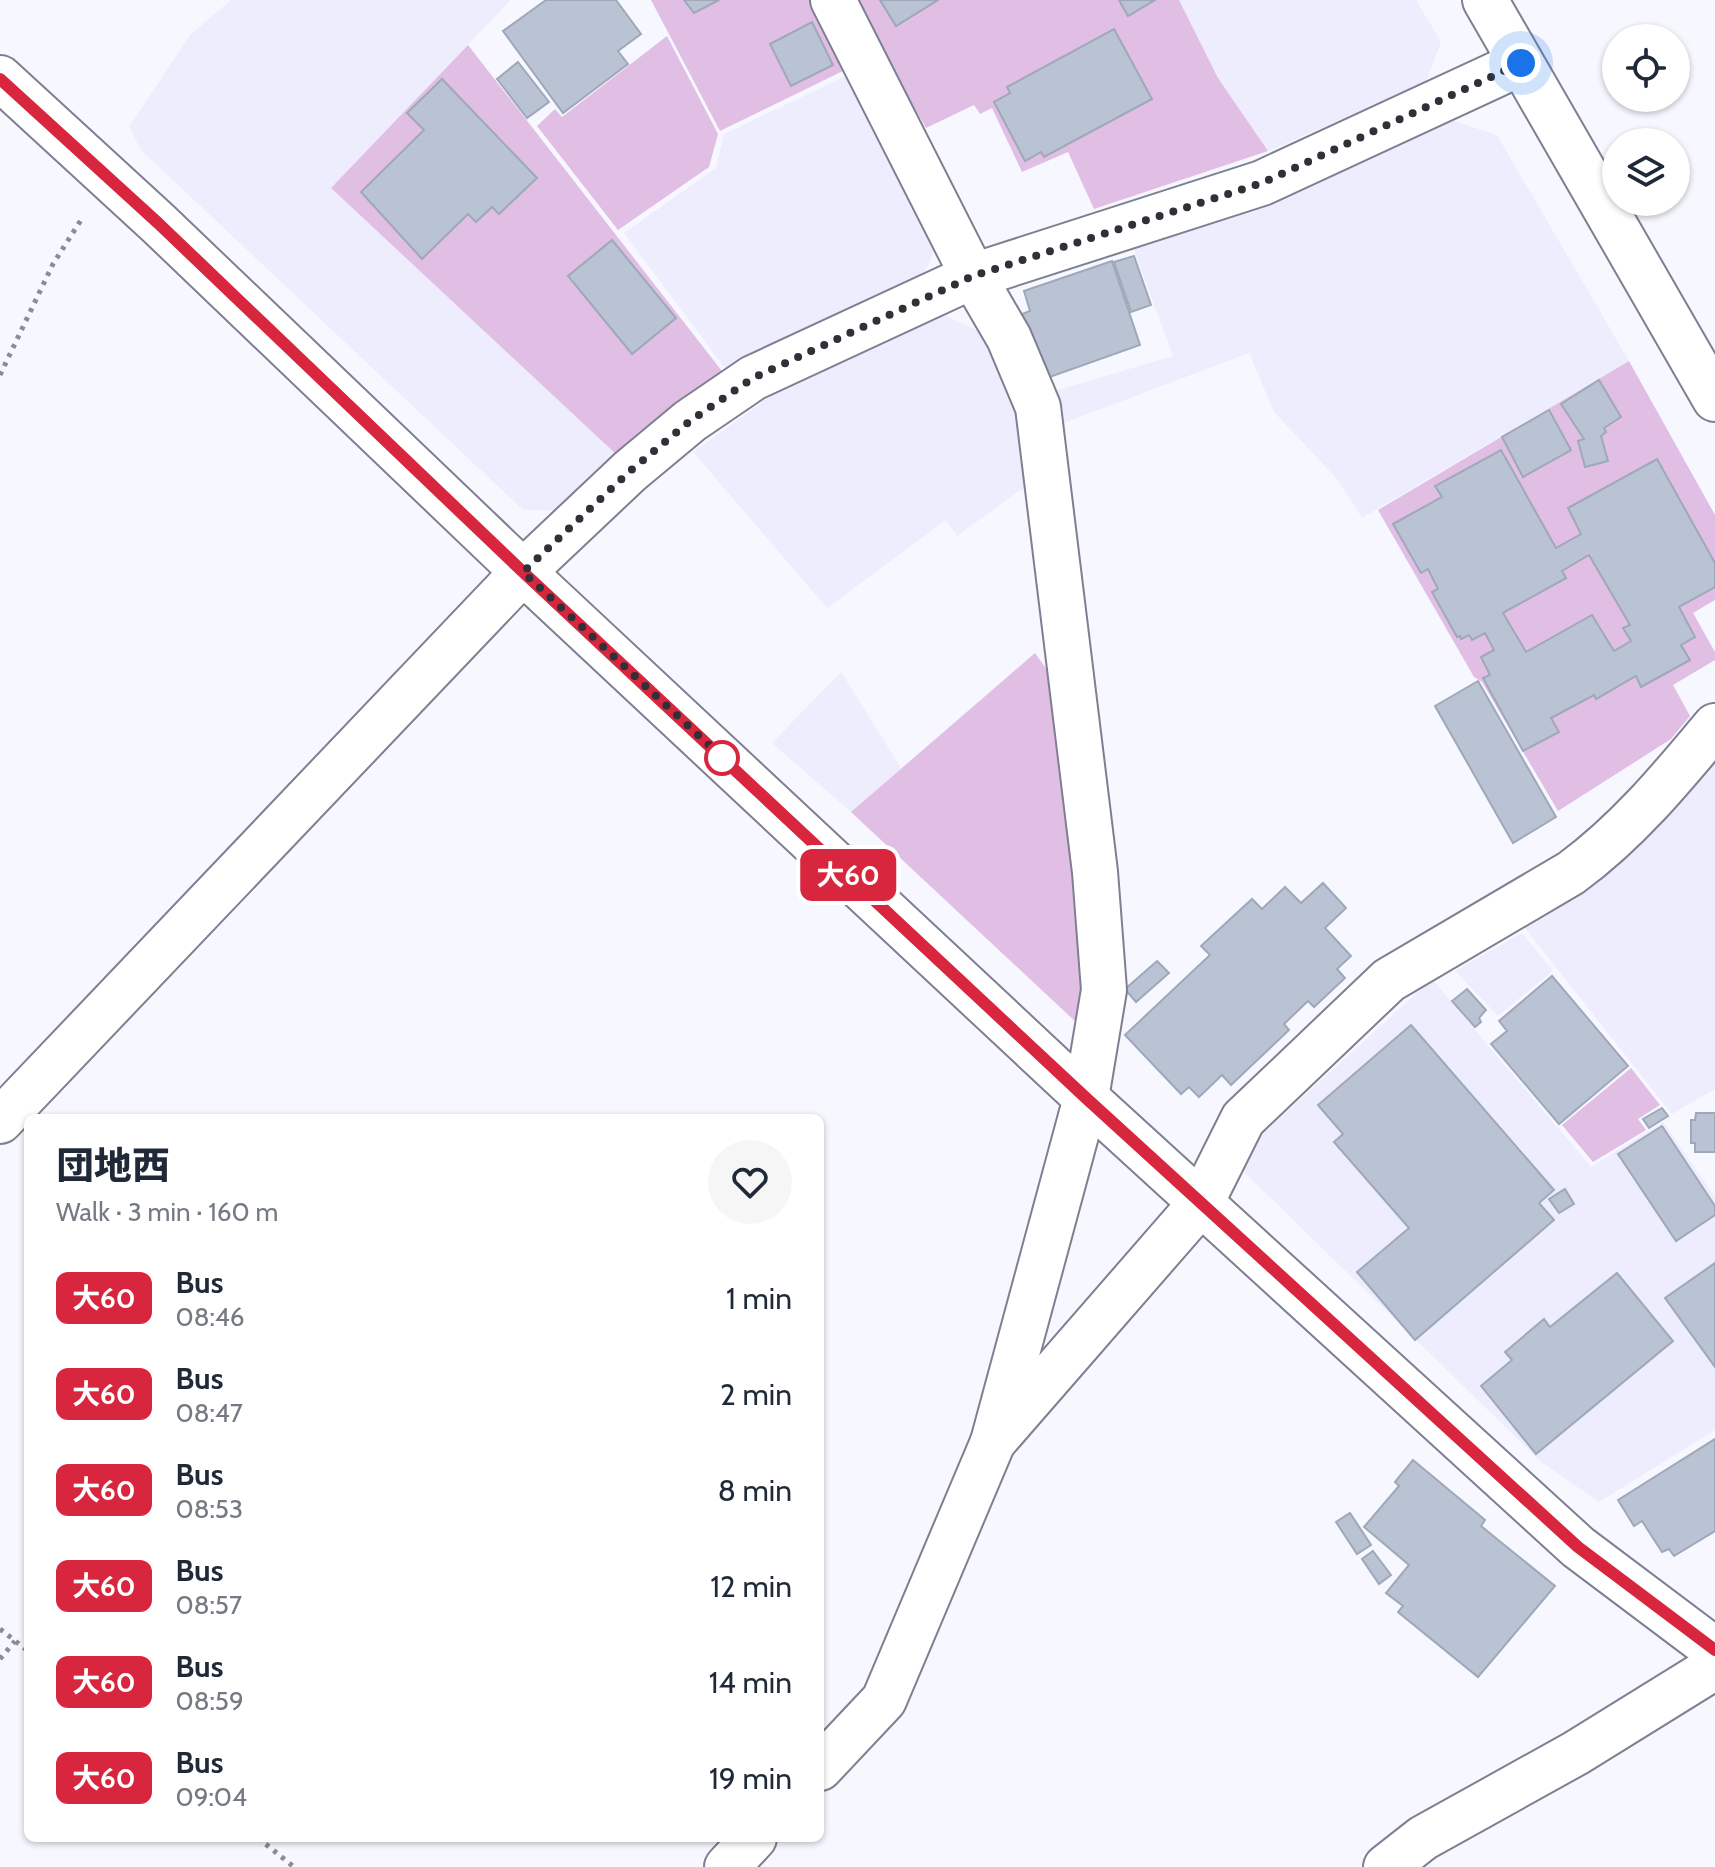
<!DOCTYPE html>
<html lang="en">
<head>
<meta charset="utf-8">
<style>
  :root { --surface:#fff; --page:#f6f6f7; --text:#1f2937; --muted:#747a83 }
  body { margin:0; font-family:Cabin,"Noto Sans JP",sans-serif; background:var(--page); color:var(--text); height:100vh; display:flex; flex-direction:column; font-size:30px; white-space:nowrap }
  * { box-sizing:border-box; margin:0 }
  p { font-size:26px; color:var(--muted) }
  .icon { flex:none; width:44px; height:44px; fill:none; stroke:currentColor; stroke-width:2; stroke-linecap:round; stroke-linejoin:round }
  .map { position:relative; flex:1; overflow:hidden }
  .panel { position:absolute; left:24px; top:1114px; width:800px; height:728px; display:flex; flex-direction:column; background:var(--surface); border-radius:12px; box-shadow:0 2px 6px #0004 }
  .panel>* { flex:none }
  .badge { padding:0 16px; border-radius:12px; font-size:28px; line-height:52px }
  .controls { position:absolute; left:1602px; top:24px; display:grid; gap:16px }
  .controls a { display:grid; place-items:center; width:88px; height:88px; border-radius:50%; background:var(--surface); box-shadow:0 2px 6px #0004; font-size:40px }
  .you { position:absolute; width:40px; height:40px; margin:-20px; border:6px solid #fff; border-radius:50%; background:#1a73e8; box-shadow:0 0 0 12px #1a73e833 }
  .map>.badge { position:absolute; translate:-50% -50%; box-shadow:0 0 0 4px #fff }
  .round { display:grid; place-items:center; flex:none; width:84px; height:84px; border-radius:42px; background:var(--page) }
  .head { display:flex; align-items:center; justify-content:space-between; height:136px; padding:0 32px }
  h1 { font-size:38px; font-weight:800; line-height:60px }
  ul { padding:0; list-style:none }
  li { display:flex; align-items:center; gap:24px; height:96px; padding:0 32px }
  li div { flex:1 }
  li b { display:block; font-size:30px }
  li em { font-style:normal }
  li .badge { min-width:88px; font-weight:700; text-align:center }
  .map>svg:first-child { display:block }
</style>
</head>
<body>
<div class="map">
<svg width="1715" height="1867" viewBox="0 0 1715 1867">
  <rect width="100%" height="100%" fill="#f7f7ff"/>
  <g fill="#ededfe">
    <polygon points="231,0 511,0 331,188 618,456 561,510 523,510 141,150 129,127 190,35"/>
    <polygon points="1179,0 1416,0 1441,42 1426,82 1268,151 1218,78"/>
    <polygon points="850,74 938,241 924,274 749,357 728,372 624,233 716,168 724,134"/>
    <polygon points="1451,120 1497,135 1629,361 1362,518 1338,480 1274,412 1249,353 1053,427 1048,393 1173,356 1132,245 1301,188"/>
    <polygon points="938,312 997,340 1036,484 1017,492 957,536 946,520 827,608 693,452 775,393 870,342"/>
    <polygon points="841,672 901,768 851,812 772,743"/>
    <polygon points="1715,745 1715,1089 1672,1114 1516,917"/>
    <polygon points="1522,933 1553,971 1498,1016 1455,971"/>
    <polygon points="1432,979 1591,1167 1663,1122 1715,1197 1715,1430 1599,1502 1540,1461 1240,1168 1259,1137"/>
  </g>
  <g fill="#e1bee4">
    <polygon points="651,0 813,0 845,70 720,131"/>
    <polygon points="857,0 1179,0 1218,78 1268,151 1094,209 1068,152 1022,172 992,108 980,114 974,105 926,128 863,19"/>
    <polygon points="667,36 718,134 709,167 618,230 537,126 555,109 562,117"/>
    <polygon points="468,45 725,375 618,456 331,188"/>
    <polygon points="1629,361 1715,515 1715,600 1693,613 1715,652 1715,660 1673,685 1690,716 1671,739 1558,811 1482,682 1474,677 1378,510"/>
    <polygon points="1035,653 1060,688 1086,982 1078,1024 851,812"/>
    <polygon points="1631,1068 1660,1105 1638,1119 1646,1130 1593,1162 1562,1125"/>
  </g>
  <g fill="#bac3d4" stroke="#9fa8b9" stroke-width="2" fill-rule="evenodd">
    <polygon points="546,0 616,0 641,34 618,51 628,64 563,113 503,31"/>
    <polygon points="684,0 719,0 694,13"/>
    <polygon points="880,0 938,0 896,26"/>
    <polygon points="1119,0 1155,0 1128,16"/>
    <polygon points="812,22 833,65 791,86 770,44"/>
    <polygon points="1114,29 1152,99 1044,157 1041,152 1025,161 994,102 1010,93 1007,87"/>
    <polygon points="518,62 549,102 527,118 497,79"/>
    <polygon points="442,79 537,178 499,214 492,207 476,222 468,214 422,259 361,192 424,130 407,113"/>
    <polygon points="612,240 676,318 632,354 568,276"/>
    <polygon points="1134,256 1151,305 1131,312 1114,262"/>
    <polygon points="1112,261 1140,345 1044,379 1022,314 1030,311 1024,291"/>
    <polygon points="1599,380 1621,417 1604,428 1606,432 1601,436 1608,461 1585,467 1578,441 1584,439 1561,404"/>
    <polygon points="1549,410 1571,450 1523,477 1502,437"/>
    <path d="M1501 450 1556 548 1581 534 1568 508 1657 459 1715 563V587L1679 607 1695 637 1681 645 1690 660 1641 687 1636 676 1596 699 1594 695 1551 718 1559 732 1523 751 1483 678 1490 675 1481 657 1494 650 1485 633 1472 640 1469 635 1461 639 1460 636 1457 637 1432 592 1438 589 1428 569 1421 573 1393 524 1442 497 1435 486ZM1589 555 1630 625 1623 628 1631 641 1614 651 1592 615 1526 652 1503 613 1566 578 1562 571Z"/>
    <polygon points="1478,681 1556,817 1513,843 1435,706"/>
    <polygon points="1323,883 1346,908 1325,928 1351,956 1337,969 1345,978 1314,1007 1308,1001 1284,1024 1289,1030 1231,1085 1222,1075 1199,1097 1189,1087 1181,1094 1125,1035 1210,955 1201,946 1252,899 1262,909 1285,887 1301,903"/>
    <polygon points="1157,961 1169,973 1136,1002 1125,989"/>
    <polygon points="1552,976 1628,1066 1559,1124 1491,1044 1507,1031 1499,1021"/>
    <polygon points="1467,989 1486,1010 1479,1018 1481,1022 1475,1027 1452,1001"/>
    <polygon points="1411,1025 1554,1190 1539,1203 1554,1220 1415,1340 1357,1272 1409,1228 1334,1142 1343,1134 1318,1105"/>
    <polygon points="1662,1108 1668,1116 1649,1128 1643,1119"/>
    <polygon points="1696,1113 1715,1113 1715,1152 1695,1152 1695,1143 1691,1143 1691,1120 1695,1120"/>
    <polygon points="1662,1126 1715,1206 1715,1215 1676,1241 1618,1154"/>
    <polygon points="1565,1189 1574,1204 1559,1213 1549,1199"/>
    <polygon points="1715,1263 1715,1367 1665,1298"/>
    <polygon points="1617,1273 1673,1341 1536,1454 1481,1386 1512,1360 1505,1352 1544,1319 1550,1327"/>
    <polygon points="1715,1439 1715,1531 1674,1556 1669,1549 1662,1552 1642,1521 1634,1526 1618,1500"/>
    <polygon points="1413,1460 1485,1520 1481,1526 1555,1586 1478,1677 1398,1612 1403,1606 1386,1593 1409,1565 1364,1527 1399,1486 1395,1482"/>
    <polygon points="1350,1513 1371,1545 1357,1554 1336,1522"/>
    <polygon points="1373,1551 1391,1575 1379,1584 1362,1559"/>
  </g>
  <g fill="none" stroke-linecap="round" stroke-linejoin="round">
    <defs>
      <g id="minor">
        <polyline points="833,0 973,276 1009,338 1038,407 1095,872 1104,990 1086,1098 993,1442"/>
        <polyline points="1485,0 1715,399"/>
        <polyline points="0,78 158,223 523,572 1086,1098 1578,1547 1715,1650"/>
        <polyline points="0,1121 523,572 630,471 690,421 753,378 973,276 1262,183 1521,63"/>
        <path d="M820 1768 884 1700 993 1442 1201 1203 1243 1119 1389 980 1571 873C1627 832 1671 779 1715 726"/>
        <polyline points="727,1867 754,1838"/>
        <polyline points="1386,1867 1423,1838 1576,1753 1715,1667"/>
      </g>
    </defs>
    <use href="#minor" stroke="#7e7f90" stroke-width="48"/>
    <g stroke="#8b8b93" stroke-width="5" stroke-dasharray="4 6" stroke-linecap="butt">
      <polyline points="0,375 53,264 81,220"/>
      <polyline points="0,1629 28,1651"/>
      <polyline points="0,1659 15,1641"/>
      <polyline points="258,1838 294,1867"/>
    </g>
    <use href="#minor" stroke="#fff" stroke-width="44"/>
  </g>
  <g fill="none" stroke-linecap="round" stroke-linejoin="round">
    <defs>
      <polyline id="line" points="0,79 158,223 523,572 1086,1098 1578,1547 1715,1650"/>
    </defs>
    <use href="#line" stroke="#fff" stroke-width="18"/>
    <use href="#line" stroke="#d7263d" stroke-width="12"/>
    <polyline stroke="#303038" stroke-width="8" stroke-dasharray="0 14.4" points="722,758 726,761 523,572 630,471 690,421 753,378 973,276 1262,183 1521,63"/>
  </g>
  <circle fill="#fff" stroke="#d7263d" stroke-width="4" cx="722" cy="758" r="16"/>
</svg>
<div class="controls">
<a><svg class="icon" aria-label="locate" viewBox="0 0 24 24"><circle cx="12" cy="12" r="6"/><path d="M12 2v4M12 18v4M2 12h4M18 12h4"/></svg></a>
<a><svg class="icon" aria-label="layers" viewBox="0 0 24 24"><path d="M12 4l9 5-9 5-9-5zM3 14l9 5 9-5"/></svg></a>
</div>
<div class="you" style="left:1521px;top:63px"></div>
<b class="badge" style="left:848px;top:875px;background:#d7263d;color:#fff">大60</b>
<section class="panel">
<div class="head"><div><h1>団地西</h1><p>Walk · 3 min · 160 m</p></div><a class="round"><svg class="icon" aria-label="heart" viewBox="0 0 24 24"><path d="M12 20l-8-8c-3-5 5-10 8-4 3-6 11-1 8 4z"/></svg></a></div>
<ul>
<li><span class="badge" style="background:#d7263d;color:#fff">大60</span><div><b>Bus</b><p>08:46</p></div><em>1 min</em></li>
<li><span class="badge" style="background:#d7263d;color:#fff">大60</span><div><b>Bus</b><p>08:47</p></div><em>2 min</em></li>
<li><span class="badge" style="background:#d7263d;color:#fff">大60</span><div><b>Bus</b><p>08:53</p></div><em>8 min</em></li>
<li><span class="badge" style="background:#d7263d;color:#fff">大60</span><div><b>Bus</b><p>08:57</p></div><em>12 min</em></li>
<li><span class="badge" style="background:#d7263d;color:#fff">大60</span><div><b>Bus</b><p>08:59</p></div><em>14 min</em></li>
<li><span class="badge" style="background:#d7263d;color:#fff">大60</span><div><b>Bus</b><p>09:04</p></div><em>19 min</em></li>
</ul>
</section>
</div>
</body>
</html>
